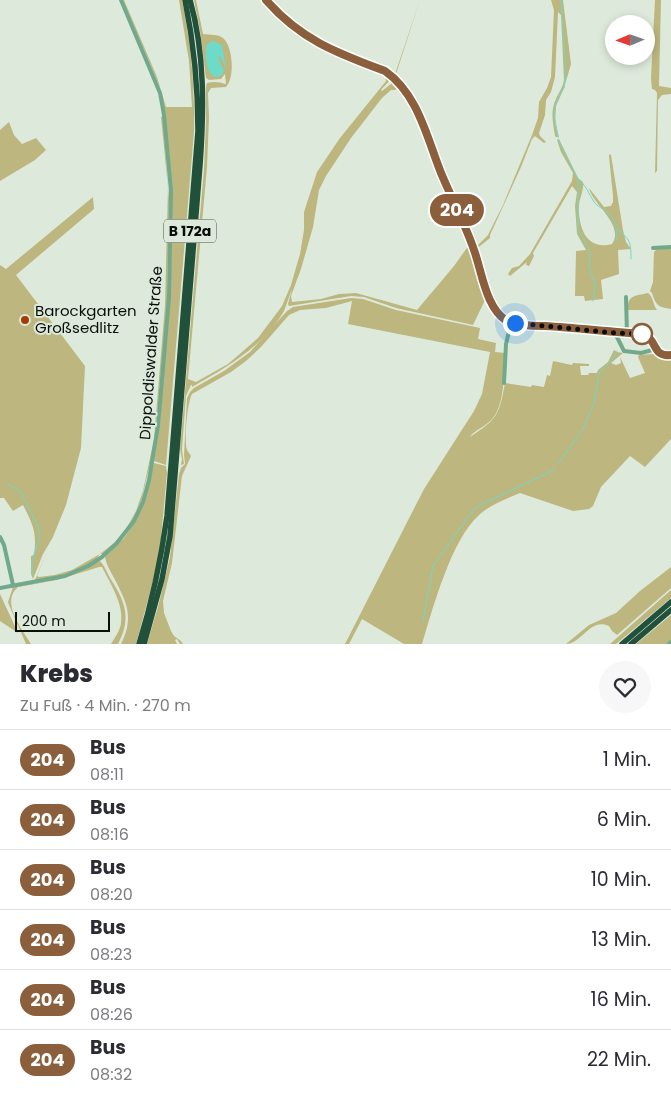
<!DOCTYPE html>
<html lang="de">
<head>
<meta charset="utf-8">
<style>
  :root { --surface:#fff; --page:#f7f7f7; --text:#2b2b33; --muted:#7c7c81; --line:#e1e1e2 }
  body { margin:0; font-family:Poppins,sans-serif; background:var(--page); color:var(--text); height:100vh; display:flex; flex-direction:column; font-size:19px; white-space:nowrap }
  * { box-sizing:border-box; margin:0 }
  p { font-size:16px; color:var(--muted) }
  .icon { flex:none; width:28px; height:28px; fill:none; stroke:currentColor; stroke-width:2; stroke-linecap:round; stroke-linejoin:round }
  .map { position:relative; height:644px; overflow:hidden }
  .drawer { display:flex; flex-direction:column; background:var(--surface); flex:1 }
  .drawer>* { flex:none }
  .badge { padding:0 10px; border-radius:16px; font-size:18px; line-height:32px }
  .needle { width:32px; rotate:268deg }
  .controls { position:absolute; left:605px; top:15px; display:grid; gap:10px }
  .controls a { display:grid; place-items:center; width:50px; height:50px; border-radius:50%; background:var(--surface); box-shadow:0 2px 8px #0003; font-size:25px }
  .scale { position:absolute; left:15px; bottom:12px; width:95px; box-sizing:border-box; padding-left:5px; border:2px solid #0a0e09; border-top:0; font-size:14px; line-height:18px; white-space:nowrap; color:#0a0e09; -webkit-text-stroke:4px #ddeadb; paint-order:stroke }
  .you { position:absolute; width:25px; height:25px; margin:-12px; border:4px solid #fff; border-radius:50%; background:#1a73e8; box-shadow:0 0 0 8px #1a73e833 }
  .map>.badge { position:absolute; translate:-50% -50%; box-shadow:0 0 0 2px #fff }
  .round { display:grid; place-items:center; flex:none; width:52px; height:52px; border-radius:26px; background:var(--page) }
  .overview { display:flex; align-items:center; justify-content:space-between; height:85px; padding:0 20px }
  h1 { font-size:24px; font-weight:800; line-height:38px }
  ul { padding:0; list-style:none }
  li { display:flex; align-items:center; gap:15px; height:60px; padding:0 20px; border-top:1px solid var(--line) }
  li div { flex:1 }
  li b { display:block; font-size:19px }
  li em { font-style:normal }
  li .badge { min-width:55px; font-weight:700; text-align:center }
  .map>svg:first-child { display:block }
</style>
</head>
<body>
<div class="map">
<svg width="671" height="644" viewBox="0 0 671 644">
  <rect width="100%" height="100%" fill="#ddeadb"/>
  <g fill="#bdb67e" fill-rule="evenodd">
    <path d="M123 0H124L157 77 166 107H192L189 61 179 0H182C191 44 195 87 194 132L166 465 154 461 160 424 162 394 172 213 161 90Z"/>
    <path d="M194 0H196L203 34C210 35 218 34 223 38 233 46 235 78 226 87L211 88 208 93 209 117 207 167 188 379 196 382 228 364 242 352 258 338 282 306 291 285 300 254 304 230V212L317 172 340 138 386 81 385 75C369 66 351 61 334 54 306 42 282 23 262 0L278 16 305 37 331 51 384 73 390 77V80L381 90 382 91 392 83 397 84 414 108 473 251 487 296 473 325 396 308 364 297 351 296 289 306 288 304 292 289C289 296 287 304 284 311 264 346 226 368 192 387V385H191L186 396 182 450 184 464 181 465 182 459 180 449 204 169 206 121V86L207 83C214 81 219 82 226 84L225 74 221 79 209 80 206 78 200 30ZM398 88 419 120 434 162 469 245 454 266 417 310 356 293 339 294 321 299 292 302 291 296 301 269 313 227 319 190 326 176 351 138 382 98 391 90H395Z"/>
    <path d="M420 0 396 74V77L421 111 438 160 461 206 475 242 478 245 488 235 503 205 532 135 538 118 539 102 547 88 551 77 554 10 551 0H563L571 64 564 88 556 106 555 123 559 137H556L555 136C553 123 550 111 556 99 559 92 563 87 564 80L561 15 558 12 555 77 551 92 546 100 545 115 539 133 540 136 546 142 544 143 535 136 532 139 521 167 490 235V238L475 250 437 161 422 118 417 108 394 77Z"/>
    <polygon points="655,0 661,0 659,86 671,88 671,94 662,95 658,100 657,171 655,173 657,93 655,90 652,89 651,78"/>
    <path d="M163 116 169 200 167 305 154 447 141 502 132 521 121 537 103 554H100C91 571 53 577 35 580L53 537 43 554 33 579 31 574V556L34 555C37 532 33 525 23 505L13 511 4 498H0V265L6 269 93 197 94 209 16 275 85 366 81 448 66 505 37 576 39 577 55 575 72 570 100 554 114 543 126 529 136 511 143 491 154 439 165 305 168 187 161 117Z"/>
    <polygon points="9,122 14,135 22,144 36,138 46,150 35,160 0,181 0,130"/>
    <path d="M559 139 578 178 583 182C584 190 580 197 579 205 578 227 586 251 612 244 625 225 593 205 589 188L604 207 611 206 613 202V196L609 156V154L611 155 623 230 626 242 631 249 618 250 619 274 601 280 603 299 585 301 584 296H575L576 251 586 250 577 234 575 206 577 192 572 186 533 253 534 256 529 266 526 265 527 262 510 276 508 274 512 268 519 266 530 254 572 181 573 173 561 152 557 140Z"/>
    <path d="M670 248 671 249V309C657 307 656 305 652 293L650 291 653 282 654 252 657 249Z"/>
    <path d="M648 293C653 296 653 305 657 310H628C627 295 635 296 648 293Z"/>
    <path d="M351 298 363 299 396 310 480 328 478 339 496 343 495 352 505 353C504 372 505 403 493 418 487 426 474 430 470 437 497 419 499 416 505 383L531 387 532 385 544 387 547 375 550 376 553 361 572 365 573 363 589 364V366H580L581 375H588L589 373H597L598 370 608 362 614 350 617 352 623 353 611 363 616 365 621 363 620 357 630 378 645 373 638 357 639 355 654 354 665 358 671 357V439L645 467 630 456 601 487 593 506 589 509 573 511 520 493C506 499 491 504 479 515 451 540 433 608 422 644H404L362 619 349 644H345L424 489 474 411 482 394 490 352 348 324 352 301 326 308 300 310 289 315 261 347 246 361 231 372 192 394C187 404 184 440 187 450 188 452 190 454 191 456L182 476 172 563 163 601 164 613 171 631 174 636 181 641 183 644H180L177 639 175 640 177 644H147L159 603 170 557 179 474 181 468 185 464 184 455 187 398 190 392 194 388 224 371 250 352 287 311 293 307Z"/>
    <path d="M154 463 166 466 167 473 160 549 154 577 136 644H121C135 616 126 601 113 576 110 570 106 564 105 557L124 538 135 522Z"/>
    <path d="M100 561C104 565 107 572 110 578 125 601 132 618 118 644H111C115 637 120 631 121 623 124 604 110 583 102 567H99L57 580 18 587C0 602 22 629 31 644H26L9 605 8 602 13 587 49 581Z"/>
    <path d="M671 567V588L617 635 612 631 609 626C591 617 581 644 566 644L589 625 616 613 640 591Z"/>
    <polygon points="671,590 671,598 616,644 610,644"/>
    <polygon points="0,594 18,633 0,621"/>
    <polygon points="671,615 671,640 667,644 636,644"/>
  </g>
  <path fill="#6ddbc8" d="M213 41 222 45 226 69 220 56 218 58 224 71 221 76 215 77C205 72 205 54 207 44Z"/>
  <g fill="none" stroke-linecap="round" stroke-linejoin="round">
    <g stroke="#6ddbc8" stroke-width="1">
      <polyline points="558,137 554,114 557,98 564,88 566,73 561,0"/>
      <polyline points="558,139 578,179 578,230 590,251 589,266 595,285 593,301"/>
      <path d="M578 179C586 185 589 194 594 202 598 207 602 208 607 212 616 218 617 231 617 241"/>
      <path d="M617 229C630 240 631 241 631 259"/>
      <polyline points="558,464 583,429 594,403 599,373 613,359 617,351"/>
      <polyline points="7,484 20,491 39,528 39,540 32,560 32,575"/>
      <polyline points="423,621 433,566 473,510 480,505 552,471 554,468"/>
    </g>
    <g stroke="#70a98b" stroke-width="4">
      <path d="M266 0C301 40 337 52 385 71 417 93 425 136 440 169 451 196 464 223 474 250 482 272 486 309 507 321 516 326 535 326 545 326 578 328 611 332 644 335 658 341 652 357 671 355"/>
      <polyline points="653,248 671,247"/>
      <polyline points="626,297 627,334"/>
      <polyline points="615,333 624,351 641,353 656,349"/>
      <polyline points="504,383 506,344 511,323"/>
      <polyline points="0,537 4,545 13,585"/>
      <polyline points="0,588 65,576 88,566 102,557 117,543 134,521 143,502 149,480 158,426 169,297 171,191 164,115 160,93 121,0"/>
      <polyline points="669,644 671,642"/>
    </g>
    <g stroke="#21513b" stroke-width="5.5">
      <path d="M139 644C152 602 161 560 167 516L198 131C198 87 194 44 185 0"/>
      <path d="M144 644 162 579 170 536 200 165C204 110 205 53 190 0"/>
      <polyline points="622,644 671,602"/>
      <polyline points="631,644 671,610"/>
    </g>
  </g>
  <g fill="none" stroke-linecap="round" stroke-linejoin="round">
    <defs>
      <path id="line" d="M266 0C301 40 337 53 385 71 418 94 427 138 441 173 452 199 465 224 474 250 482 272 486 309 507 321 516 326 536 326 545 326 578 328 611 332 644 334 658 341 652 357 671 355"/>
    </defs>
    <use href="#line" stroke="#fff" stroke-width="11"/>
    <use href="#line" stroke="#8b5e3c" stroke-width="8"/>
    <polyline stroke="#0a0e09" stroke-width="5" stroke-dasharray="0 9" points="515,323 615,333 642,334"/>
  </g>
  <circle fill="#a13e04" stroke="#ddeadb" stroke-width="2" cx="25" cy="320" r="5"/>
  <circle fill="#fff" stroke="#8b5e3c" stroke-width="2.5" cx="642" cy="334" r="10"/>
  <g text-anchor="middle" stroke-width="4" stroke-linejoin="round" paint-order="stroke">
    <rect fill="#ddeadb" stroke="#495048" stroke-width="1" x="164" y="219.5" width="52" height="23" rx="4"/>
    <g font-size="14" font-weight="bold" fill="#0a0e09">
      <text x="190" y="236">B 172a</text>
    </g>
    <g font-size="15" fill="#0a0e09" stroke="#ddeadb" text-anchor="start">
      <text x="35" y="316">Barockgarten<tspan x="35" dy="17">Großsedlitz</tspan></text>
    </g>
    <g font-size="15" fill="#0a0e09" stroke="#ddeadb">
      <text transform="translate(151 353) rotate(-86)" y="5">Dippoldiswalder Straße</text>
    </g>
  </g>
</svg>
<div class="controls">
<a><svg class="needle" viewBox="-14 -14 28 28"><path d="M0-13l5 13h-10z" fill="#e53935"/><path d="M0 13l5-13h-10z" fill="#7c7c81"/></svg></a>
</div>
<div class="scale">200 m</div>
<div class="you" style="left:515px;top:323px"></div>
<b class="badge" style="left:457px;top:210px;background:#8b5e3c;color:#fff">204</b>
</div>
<section class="drawer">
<div class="overview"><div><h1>Krebs</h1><p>Zu Fuß · 4 Min. · 270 m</p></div><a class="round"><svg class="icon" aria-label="heart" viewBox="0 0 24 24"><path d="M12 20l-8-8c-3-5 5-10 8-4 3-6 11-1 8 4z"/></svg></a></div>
<ul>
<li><span class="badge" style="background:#8b5e3c;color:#fff">204</span><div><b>Bus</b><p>08:11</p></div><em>1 Min.</em></li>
<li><span class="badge" style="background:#8b5e3c;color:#fff">204</span><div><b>Bus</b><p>08:16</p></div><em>6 Min.</em></li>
<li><span class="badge" style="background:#8b5e3c;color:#fff">204</span><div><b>Bus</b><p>08:20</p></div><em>10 Min.</em></li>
<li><span class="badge" style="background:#8b5e3c;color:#fff">204</span><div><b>Bus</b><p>08:23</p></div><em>13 Min.</em></li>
<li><span class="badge" style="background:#8b5e3c;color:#fff">204</span><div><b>Bus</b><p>08:26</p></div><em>16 Min.</em></li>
<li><span class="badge" style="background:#8b5e3c;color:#fff">204</span><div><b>Bus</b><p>08:32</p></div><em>22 Min.</em></li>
</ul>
</section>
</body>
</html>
